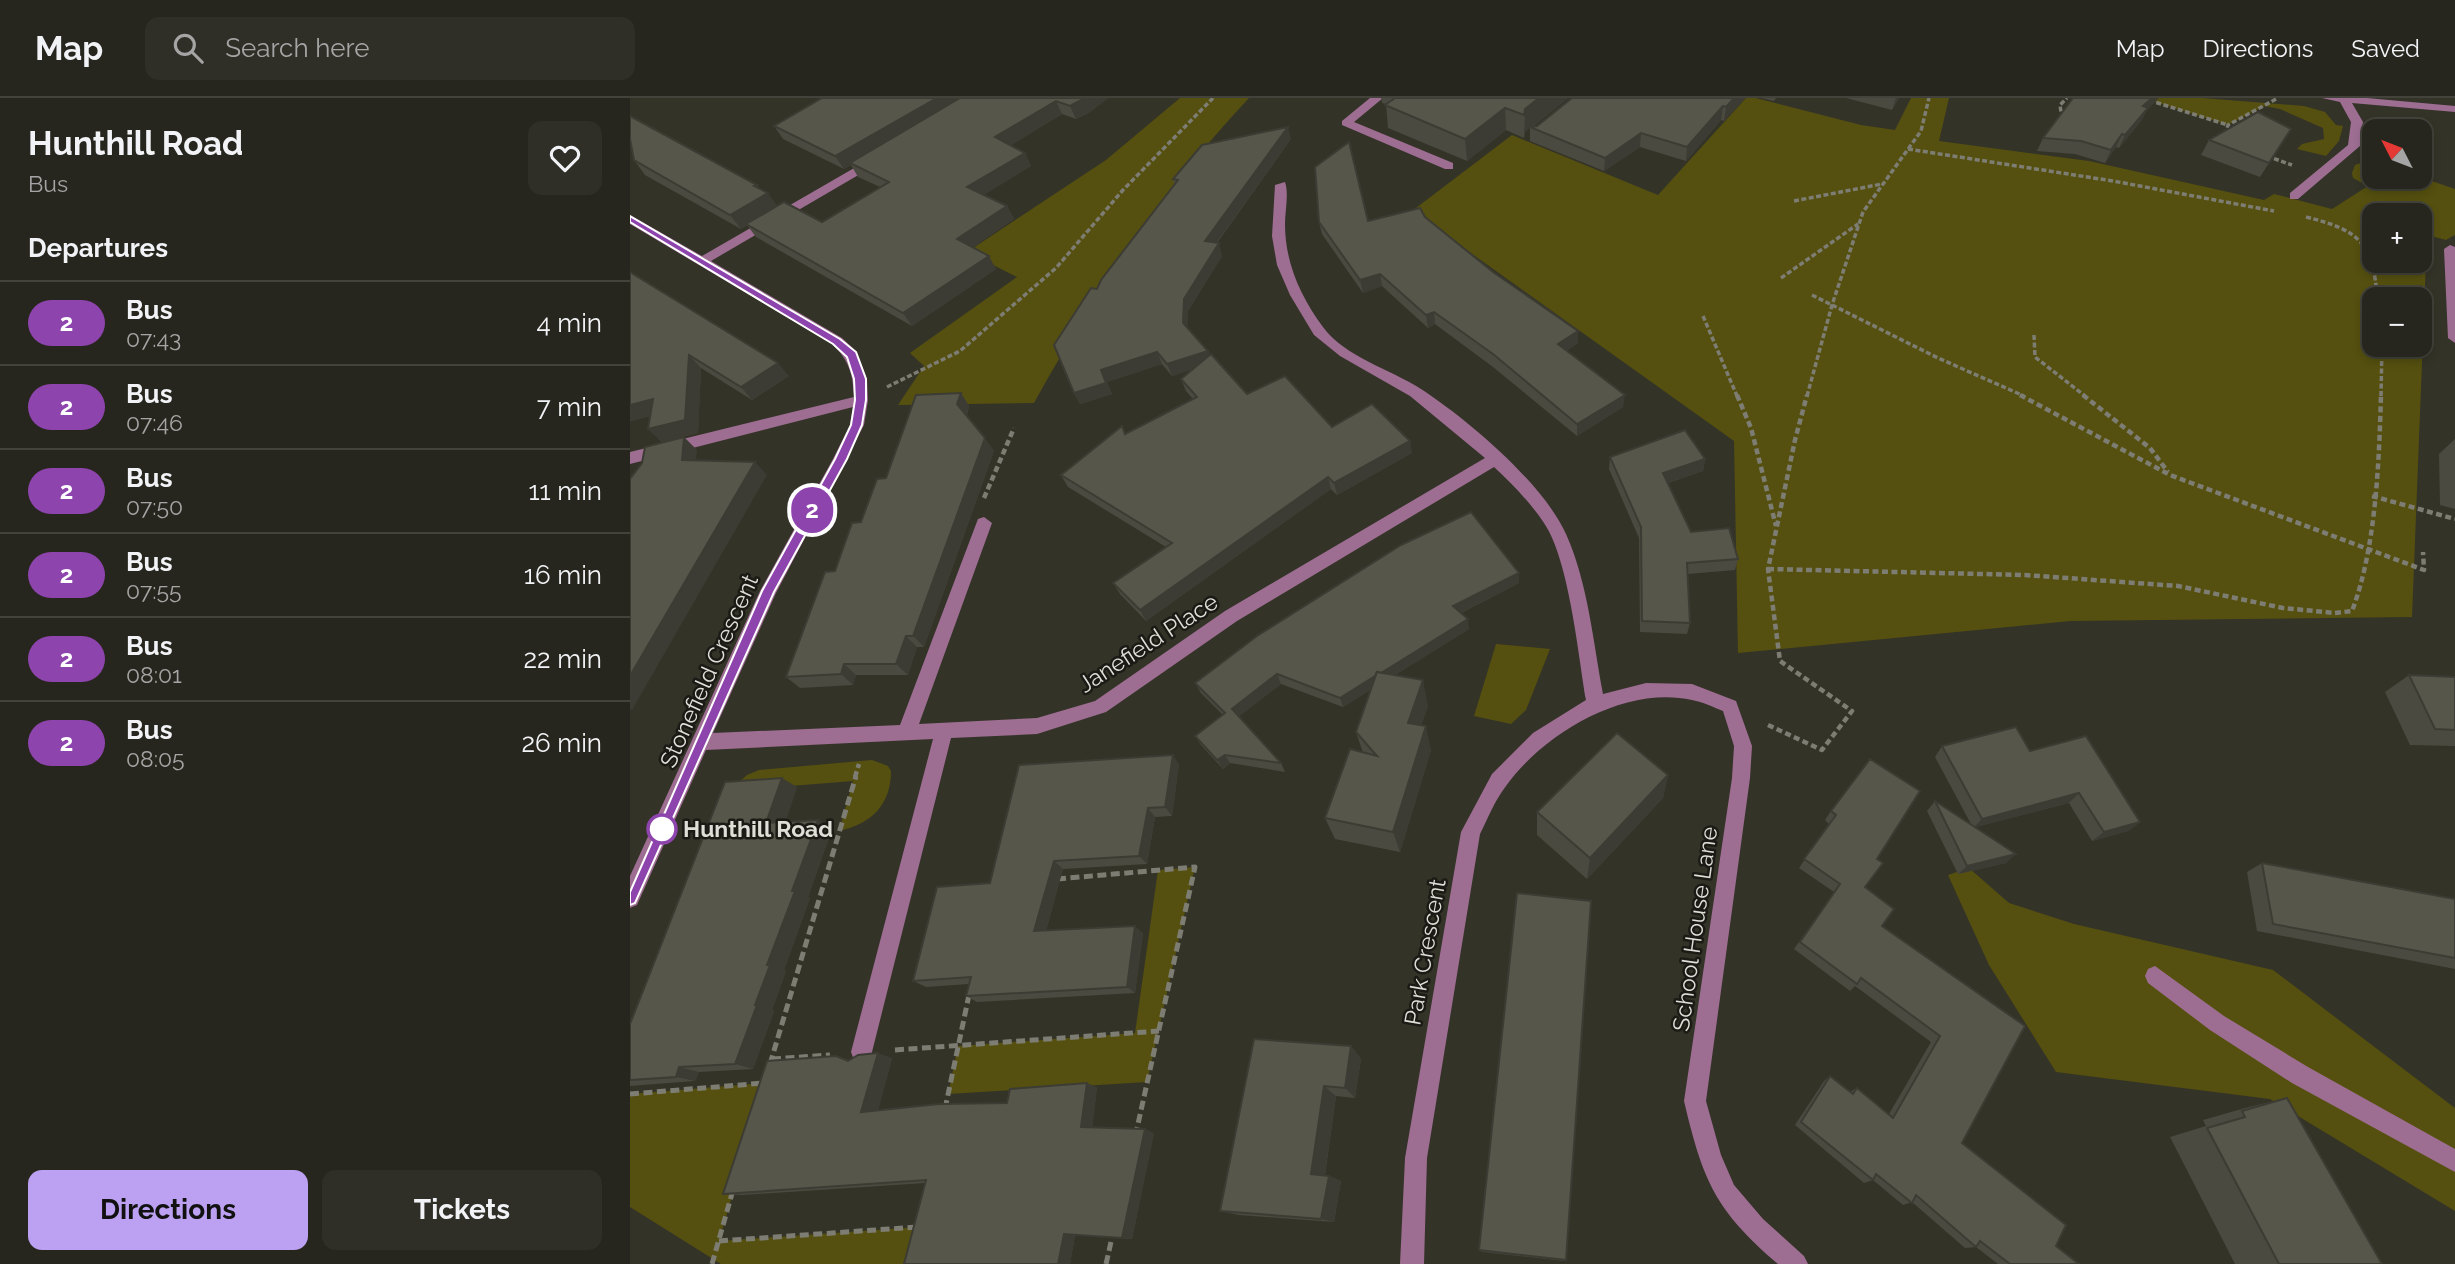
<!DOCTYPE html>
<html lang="en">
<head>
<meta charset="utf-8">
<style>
  :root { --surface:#27261e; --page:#2f2e27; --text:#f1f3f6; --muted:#a4a5a4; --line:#43433c; --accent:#bca0f2 }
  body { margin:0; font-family:Raleway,sans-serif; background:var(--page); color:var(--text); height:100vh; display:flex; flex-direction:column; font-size:26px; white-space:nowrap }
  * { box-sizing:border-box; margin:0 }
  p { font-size:23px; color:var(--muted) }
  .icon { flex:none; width:38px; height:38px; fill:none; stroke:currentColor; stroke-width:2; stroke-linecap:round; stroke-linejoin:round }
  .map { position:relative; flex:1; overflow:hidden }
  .details { display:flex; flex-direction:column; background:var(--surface); width:630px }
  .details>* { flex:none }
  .badge { padding:0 14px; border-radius:23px; font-size:24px; line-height:46px }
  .needle { width:46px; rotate:312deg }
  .fabs { position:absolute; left:1732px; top:21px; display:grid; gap:14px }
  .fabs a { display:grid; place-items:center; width:70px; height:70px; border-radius:14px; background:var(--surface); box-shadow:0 4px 10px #0003,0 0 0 2px var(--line); font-size:35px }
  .map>.badge { position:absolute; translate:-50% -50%; box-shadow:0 0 0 4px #fff }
  h2 { padding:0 28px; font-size:26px; line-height:63px }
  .round { display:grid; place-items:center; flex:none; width:74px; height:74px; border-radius:14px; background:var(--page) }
  .summary { display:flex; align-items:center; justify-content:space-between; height:119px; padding:0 28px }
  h1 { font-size:33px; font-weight:700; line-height:52px }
  .cta { display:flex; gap:14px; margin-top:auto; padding:14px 28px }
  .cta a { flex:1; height:80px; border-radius:14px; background:var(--accent); color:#111; font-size:28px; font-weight:700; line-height:80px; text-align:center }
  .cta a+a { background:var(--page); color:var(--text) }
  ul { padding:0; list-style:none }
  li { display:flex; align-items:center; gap:21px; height:84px; padding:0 28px; border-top:2px solid var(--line) }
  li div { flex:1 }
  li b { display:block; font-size:26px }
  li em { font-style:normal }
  li .badge { min-width:77px; font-weight:700; text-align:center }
  header { display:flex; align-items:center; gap:42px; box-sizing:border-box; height:98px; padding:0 35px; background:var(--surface); border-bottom:2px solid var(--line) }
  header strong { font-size:33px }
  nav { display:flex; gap:38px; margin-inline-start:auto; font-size:24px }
  .search { width:490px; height:63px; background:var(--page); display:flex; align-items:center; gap:18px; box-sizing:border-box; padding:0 24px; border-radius:14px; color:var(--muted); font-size:26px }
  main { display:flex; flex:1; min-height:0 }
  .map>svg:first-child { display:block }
</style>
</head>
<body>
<header>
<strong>Map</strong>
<div class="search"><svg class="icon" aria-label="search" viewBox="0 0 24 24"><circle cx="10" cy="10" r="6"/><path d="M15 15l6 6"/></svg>Search here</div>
<nav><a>Map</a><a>Directions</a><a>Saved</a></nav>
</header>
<main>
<section class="details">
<div class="summary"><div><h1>Hunthill Road</h1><p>Bus</p></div><a class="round"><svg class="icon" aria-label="heart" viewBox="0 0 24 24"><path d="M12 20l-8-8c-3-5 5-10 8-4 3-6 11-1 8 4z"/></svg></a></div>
<h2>Departures</h2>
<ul>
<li><span class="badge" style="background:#8e44ad;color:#fff">2</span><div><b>Bus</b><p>07:43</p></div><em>4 min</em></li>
<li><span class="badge" style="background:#8e44ad;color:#fff">2</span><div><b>Bus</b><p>07:46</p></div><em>7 min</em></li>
<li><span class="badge" style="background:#8e44ad;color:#fff">2</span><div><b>Bus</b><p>07:50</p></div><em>11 min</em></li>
<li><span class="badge" style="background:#8e44ad;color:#fff">2</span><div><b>Bus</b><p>07:55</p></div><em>16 min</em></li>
<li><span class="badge" style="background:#8e44ad;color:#fff">2</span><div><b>Bus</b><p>08:01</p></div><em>22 min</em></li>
<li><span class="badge" style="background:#8e44ad;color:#fff">2</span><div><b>Bus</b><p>08:05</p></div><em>26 min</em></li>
</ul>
<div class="cta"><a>Directions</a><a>Tickets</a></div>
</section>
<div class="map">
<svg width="1825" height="1166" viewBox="0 0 1825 1166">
  <rect width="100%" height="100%" fill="#343328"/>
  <g fill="#55500f" fill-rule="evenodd">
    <path d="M550 0H619C534 90 464 197 404 305L268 307 294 268 280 255 387 179 337 154 476 62Z"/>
    <path d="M1116 0H1126L1231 27 1265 32 1281 0H1319L1309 43 1459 63 1634 102 1644 96 1702 111 1738 88 1723 80 1722 75 1725 67 1736 63 1745 64V79H1790L1825 91V137L1816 142 1797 137 1782 519 1440 523 1108 555 1104 343 782 113 882 37 1028 97ZM1745 117H1790V163H1745ZM1745 201H1790V247H1745Z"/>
    <polygon points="1512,0 1572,0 1674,8 1695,14 1706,27 1713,28 1709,43 1696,58 1667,51 1672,46 1694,41 1693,30 1650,11 1634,8 1598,27"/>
    <polygon points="866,546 920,551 896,612 881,626 844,618"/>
    <path d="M242 662 258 668 261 673C261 707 241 726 209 733L223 683 99 693 117 677 129 672Z"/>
    <polygon points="565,769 517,984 318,996 328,948 505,935 528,772"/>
    <polygon points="1339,770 1379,805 1444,826 1643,872 1825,1010 1825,1113 1640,1001 1426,974 1359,867 1318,777"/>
    <polygon points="135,985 89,1143 289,1129 281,1166 91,1166 0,1109 0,996"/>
  </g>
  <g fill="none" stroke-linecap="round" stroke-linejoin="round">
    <g stroke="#7e7d74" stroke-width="3.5" stroke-dasharray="5 2.5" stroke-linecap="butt">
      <polyline points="1512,0 1598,27"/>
      <polyline points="1432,21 1430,7 1437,0"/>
      <polyline points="1595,37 1598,27 1648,0"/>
      <polyline points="1278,51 1483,83 1644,113"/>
      <polyline points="1637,58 1662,67"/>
      <polyline points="1164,103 1252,86"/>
      <path d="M1676 119C1730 132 1744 146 1747 201"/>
      <polyline points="1151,180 1228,126"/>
      <polyline points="1182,197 1308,260 1394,298"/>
      <polyline points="1073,218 1107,298"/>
      <polyline points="1404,237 1405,259 1455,298"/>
      <polyline points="257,289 330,253 426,170 493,92 583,0"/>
      <polyline points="1177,298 1202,207 1233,114 1291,33 1299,0"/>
      <polyline points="1751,298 1752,247"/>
    </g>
    <g stroke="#7e7d74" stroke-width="4.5" stroke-dasharray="6 3.5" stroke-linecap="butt">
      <polyline points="1107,297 1121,330 1146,428"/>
      <polyline points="1390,297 1540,377 1794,472 1793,454"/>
      <polyline points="1453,297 1520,350 1538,374"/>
      <polyline points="1742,398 1825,421"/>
      <polyline points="354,400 384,330"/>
      <path d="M1138 471 1395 477 1548 488 1653 510 1705 515 1722 513C1746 450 1749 365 1751 297"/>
      <polyline points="1138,627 1192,652 1222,613 1150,563 1138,471 1165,342 1177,297"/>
      <polyline points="225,679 229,666"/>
    </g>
    <g stroke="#7e7d74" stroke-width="5" stroke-dasharray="9 4.5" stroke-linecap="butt">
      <polyline points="427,781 565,769 506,1035"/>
      <polyline points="265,952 529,933"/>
      <polyline points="142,961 200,957"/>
      <polyline points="140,966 226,678"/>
      <polyline points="0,996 134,985"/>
      <polyline points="315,1011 339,897"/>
      <polyline points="89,1143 287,1129"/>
      <polyline points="82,1166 103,1092"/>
      <polyline points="476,1166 483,1135"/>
    </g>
    <g fill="#9d6e92" fill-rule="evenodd">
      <polygon points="740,0 753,0 724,24 823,65 823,71 815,71 712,27 712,23"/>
      <polygon points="1692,0 1737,0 1825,8 1825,14 1722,5 1733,24 1730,48 1668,101 1660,101 1660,95 1718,47 1721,24 1710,4"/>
      <path d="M245 58 249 59V65L81 163 212 240 227 254 237 281 238 302 234 327 146 495 83 635 270 627 348 421 354 419 362 425 289 626 407 620 465 603 595 513 855 360 780 298 710 258 684 237 660 197 647 167 642 138 645 87 655 84C659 96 655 113 655 126 655 164 670 198 693 229 715 259 760 271 791 291 837 321 913 385 936 436 958 485 963 543 973 596L1016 585 1062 586 1106 603 1122 648 1120 680 1076 1003 1091 1057 1104 1087 1133 1121 1174 1158 1178 1166H1148C1085 1112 1073 1083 1054 1003L1102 680 1104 648 1093 613C1083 609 1073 604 1062 602 995 587 914 635 876 688 865 702 858 720 850 736L797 1060 794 1166H770L775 1060 831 734 862 676 903 635 956 602C948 555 939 462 914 425 900 404 882 386 864 369L607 523 476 614 407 636 321 640 240 962 232 965 224 962 221 954 303 641 76 652 7 807 0 810V778L130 493 203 361 220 327 223 309 0 366V354L224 299C223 276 219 262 202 246L0 126V117L72 158Z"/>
      <polygon points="1820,147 1825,149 1825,245 1818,240 1814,151"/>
      <polygon points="1525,868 1594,918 1678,969 1825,1051 1825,1074 1662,985 1580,932 1518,885 1515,878 1518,871"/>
    </g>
  </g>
  <g fill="#4b4a40">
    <polygon points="192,0 478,0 460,14 446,21 432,16 381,47 395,55 401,68 353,97 377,108 384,121 343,149 366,171 282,228 126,139 117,127 111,131 15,77 4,62 131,92 147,108 192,124 250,89 228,79 221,67 214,71 153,41 144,28"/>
    <polygon points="751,0 938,0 902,29 907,28 942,0 1115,0 1094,23 1091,22 1056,63 1010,49 974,73 900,43 900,30 895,34 894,40 876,32 837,63 758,30 756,6 752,5"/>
    <polygon points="1131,0 1146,0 1144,3"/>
    <polygon points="1216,0 1269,0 1262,12"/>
    <polygon points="1517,12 1511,23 1489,50 1486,49 1475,65 1445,56 1407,53 1413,40"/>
    <polygon points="1661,31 1630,79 1571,57 1579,42"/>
    <polygon points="661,41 587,145 592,158 558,213 557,230 578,253 580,258 617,296 702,329 782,355 707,397 701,391 516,523 490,496 483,485 536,449 438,389 431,377 495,336 563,301 556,293 551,281 563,271 542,278 532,266 477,284 482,296 450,306 444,295 467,191 545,87 543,81"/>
    <polygon points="795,119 863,174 948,233 948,245 936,253 993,309 947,338 863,269 805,226 798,230 752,188 733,195 692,136 689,124 738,123"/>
    <polygon points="0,174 159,278 122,302 71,270 68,335 32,344 18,331 20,318 0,323"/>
    <polygon points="331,295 339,308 337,317 364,353 294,549 287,549 278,577 226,577 223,587 170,590 156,579 205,473 231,424 256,380"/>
    <polygon points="1825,341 1825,411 1810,407 1809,356"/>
    <polygon points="980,359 1075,361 1073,373 1038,385 1061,434 1108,461 1105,472 1058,476 1060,525 1057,536 1010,534 1009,440 979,371"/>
    <polygon points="889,485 831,515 839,531 765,577 798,608 791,627 801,652 770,754 705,741 695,720 733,655 726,634 740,592 713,609 651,586 609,618 651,665 655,674 600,665 593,671 571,647 565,638 593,617 571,595 565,585"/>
    <polygon points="1779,577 1825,579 1825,648 1780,647 1755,594"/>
    <polygon points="1312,648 1400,653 1510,724 1498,733 1462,743 1439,705 1345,729 1376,765 1328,776 1297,713 1305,703 1341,726 1305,659"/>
    <polygon points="1240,661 1247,761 1235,789 1252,828 1395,928 1332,1045 1426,1148 1449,1166 1368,1166 1346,1149 1335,1150 1282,1104 1273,1107 1243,1082 1234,1085 1165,1027 1194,983 1200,978 1220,994 1227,990 1259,1016 1301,944 1225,888 1220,893 1164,851 1204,794 1169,770 1199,726 1195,722 1201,713"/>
    <polygon points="549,666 542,718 525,719 517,766 433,771 416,833 513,835 505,895 347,904 336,898 339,886 296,889 283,883 360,785"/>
    <polygon points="1038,677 1033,700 957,781 907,737 907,714"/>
    <polygon points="167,689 155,724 188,722 202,731 178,799 180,800 154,872 156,873 142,912 144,913 123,971 69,974 65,983 0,988 0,926"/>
    <polygon points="1632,765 1825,801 1825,871 1627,833 1617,774"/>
    <polygon points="721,948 731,961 725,1000 706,998 695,1077 699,1078 711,1083 704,1124 609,1117 590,1113"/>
    <polygon points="206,958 219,962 262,960 248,1012 377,1005 467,989 462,1030 524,1035 502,1141 445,1137 440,1166 274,1166 295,1085 112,1097 93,1096"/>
    <polygon points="1657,1000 1752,1166 1605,1166 1540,1039 1576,1028 1573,1022 1615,1010"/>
    <polygon points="849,1152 936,1162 935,1163 853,1154"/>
  </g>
  <g fill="#3d3c34">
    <polygon points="307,0 337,0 220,65 221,67 214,71 205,58"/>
    <polygon points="455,0 478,0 460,14 446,21 440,8"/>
    <polygon points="909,0 938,0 895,34 894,40 895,11"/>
    <polygon points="1104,0 1115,0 1094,23 1096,9"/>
    <polygon points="1266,0 1269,0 1262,12"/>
    <polygon points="1522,0 1529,0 1517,12 1511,23 1489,50 1495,37 1513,8"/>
    <polygon points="426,3 432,16 372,53 365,39"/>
    <polygon points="1093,8 1091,22 1056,63 1057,49"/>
    <polygon points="875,10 876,32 837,63 835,41"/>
    <polygon points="658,29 661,41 579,155 575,143"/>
    <polygon points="1011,35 1010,49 974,73 975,60"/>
    <polygon points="1492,36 1486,49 1475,65 1481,52"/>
    <polygon points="395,55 401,68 344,103 337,89"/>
    <polygon points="127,87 135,97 138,95 148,109 111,131 100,117 124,88"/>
    <polygon points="377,108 384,121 335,155 327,141"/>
    <polygon points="589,145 592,158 558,213 557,237 553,225 554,201"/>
    <polygon points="359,158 366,171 282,228 273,215"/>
    <polygon points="750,176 752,188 733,195 730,182"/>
    <polygon points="804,214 805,226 798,230 796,217"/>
    <polygon points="948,233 948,245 927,259 928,246"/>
    <polygon points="578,253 582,265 542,278 537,266"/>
    <polygon points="527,254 532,266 477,284 482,296 450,306 444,295 471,272"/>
    <polygon points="59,257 71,270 68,335 32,344 18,331"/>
    <polygon points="148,265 159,278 122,302 111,289"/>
    <polygon points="331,295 339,308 336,319 327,306"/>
    <polygon points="995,297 993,309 947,338 947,326"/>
    <polygon points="23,301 36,314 0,323 0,307"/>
    <polygon points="54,339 67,352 65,374 52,362"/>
    <polygon points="355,340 364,353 294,549 283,538"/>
    <polygon points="780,343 782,355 707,397 704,385"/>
    <polygon points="1075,361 1073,373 1031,387 1033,375"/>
    <polygon points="125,364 137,377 2,612 0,610 0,578"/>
    <polygon points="698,379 701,391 516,523 510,512"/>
    <polygon points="889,475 889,485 824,518 823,508"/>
    <polygon points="838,521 839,531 713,609 710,600"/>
    <polygon points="276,538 287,549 278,577 266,566"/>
    <polygon points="214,566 226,577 223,587 211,576"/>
    <polygon points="647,576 651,586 607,620 602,611"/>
    <polygon points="793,582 798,608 784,649 778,625"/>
    <polygon points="796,628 801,652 770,754 763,734"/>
    <polygon points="543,657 549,666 542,718 535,709"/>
    <polygon points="595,657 600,665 593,671 587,662"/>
    <polygon points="1038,677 1033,700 957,781 960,760"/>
    <polygon points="152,680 167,689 152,734 136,725"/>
    <polygon points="1449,695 1439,705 1343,730 1352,721"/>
    <polygon points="518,710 525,719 517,766 509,758"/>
    <polygon points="188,722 202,731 178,799 180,800 154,872 156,873 142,912 144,913 123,971 105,966 162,793"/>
    <polygon points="1510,724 1498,733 1462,743 1474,734"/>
    <polygon points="1386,756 1376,765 1328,776 1337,768"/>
    <polygon points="424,763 433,771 414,840 404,833"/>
    <polygon points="505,828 513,835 505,895 497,889"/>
    <polygon points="721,948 731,961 725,1000 715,990"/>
    <polygon points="248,955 262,960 247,1017 231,1014"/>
    <polygon points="49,969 69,974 65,983 46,979"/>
    <polygon points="457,985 467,989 462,1033 451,1029"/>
    <polygon points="694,988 706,998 694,1082 681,1076"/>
    <polygon points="515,1031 524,1035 502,1141 492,1140"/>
    <polygon points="699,1078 711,1083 704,1124 691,1121"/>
    <polygon points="434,1136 445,1137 440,1166 428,1166"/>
  </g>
  <g fill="#57564a" stroke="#3d3c34" stroke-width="2">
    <polygon points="192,0 307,0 205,58 144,28"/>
    <polygon points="330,0 455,0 440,8 426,3 365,39 395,55 337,89 377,108 327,141 359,158 273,215 116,126 154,104 192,124 259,84 220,65"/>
    <polygon points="765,0 909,0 895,11 894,17 875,10 835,41 755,7"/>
    <polygon points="942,0 1104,0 1096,9 1093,8 1057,49 1011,35 975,60 900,29 907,28"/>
    <polygon points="1443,0 1522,0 1513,8 1518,10 1495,37 1492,36 1481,52 1451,43 1413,40"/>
    <polygon points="1628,14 1661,31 1639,65 1579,42"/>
    <polygon points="0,18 127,87 124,88 138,95 100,117 4,62 0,41"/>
    <polygon points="658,29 575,143 589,145 554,201 553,225 578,253 537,266 527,254 471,272 476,285 444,295 424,247 461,190 467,191 471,182 548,82 543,81 572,47"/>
    <polygon points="719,44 738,123 790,110 795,119 863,174 948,233 928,246 995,297 947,326 863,256 804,214 796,217 750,176 730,182 689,124 685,69"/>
    <polygon points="0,174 148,265 111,289 59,257 55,322 18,331 23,301 0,307"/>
    <polygon points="581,256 617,296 655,278 702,329 742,306 780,343 704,385 698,379 510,512 483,485 542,445 431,377 492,328 495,336 567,299 551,281"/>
    <polygon points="331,295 327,306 355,340 283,538 276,538 266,566 214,566 211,576 156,579 195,474 205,473 222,425 231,424 247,381 256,380 286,297"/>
    <polygon points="1055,332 1075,361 1033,375 1061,434 1099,430 1108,461 1057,465 1060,525 1012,523 1011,429 980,359"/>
    <polygon points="54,339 52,362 125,364 0,578 0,381 12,365 15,349"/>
    <polygon points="841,414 889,475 823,508 838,521 751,575 747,574 745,578 710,600 647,576 602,611 651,665 595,657 587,662 565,638 595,615 565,585 627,538 771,447"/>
    <polygon points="747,574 793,582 778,625 796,628 763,734 695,720 720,651 747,658 726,634"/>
    <polygon points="1779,577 1825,579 1825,632 1805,631"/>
    <polygon points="1386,629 1400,653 1456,638 1510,724 1474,734 1449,695 1352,721 1312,648"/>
    <polygon points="987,635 1038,677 960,760 907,714"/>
    <polygon points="543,657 535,709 518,710 509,758 424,763 404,833 505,828 497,889 336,898 341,879 283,883 307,789 360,785 389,667"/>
    <polygon points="1240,661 1290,693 1247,761 1253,765 1235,789 1264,811 1252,828 1395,928 1332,1045 1436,1127 1426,1148 1449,1166 1380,1166 1350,1143 1346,1149 1286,1097 1282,1105 1246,1076 1243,1082 1171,1024 1200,978 1223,996 1227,990 1263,1020 1310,938 1231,880 1227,886 1170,844 1210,786 1174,761 1206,717 1201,713"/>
    <polygon points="152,680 136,725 188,722 162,793 165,793 137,867 140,867 125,907 127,907 105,966 49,969 46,979 0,982 0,926 95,684"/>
    <polygon points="1305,703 1386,756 1337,768"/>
    <polygon points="1632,765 1825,801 1825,860 1643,826"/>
    <polygon points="887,795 961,803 936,1162 849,1152"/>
    <polygon points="624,941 721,948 715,990 694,988 681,1076 699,1078 691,1121 590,1113"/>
    <polygon points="248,955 231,1014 309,1006 377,1005 380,991 457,985 451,1029 515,1031 492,1140 434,1136 428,1166 274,1166 296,1082 93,1096 137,963 206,958 218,963 228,957"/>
    <polygon points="1657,1000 1752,1166 1649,1166 1577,1030 1615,1019 1612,1013"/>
  </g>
  <polygon fill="#8e44ad" stroke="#fff" stroke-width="2" points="0,118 210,241 226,254 236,281 236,302 232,327 217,361 144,494 5,805 0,807 0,794 132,493 205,361 221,327 225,302 224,281 217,259 203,246 0,124"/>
  <circle fill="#fff" stroke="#8e44ad" stroke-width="3.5" cx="32" cy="731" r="14"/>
  <g text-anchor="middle" stroke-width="5" stroke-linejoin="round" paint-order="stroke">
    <g font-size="23" fill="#dfdfd8" stroke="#1b1a15">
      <text transform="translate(518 545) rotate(-33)" y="8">Janefield Place</text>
      <text transform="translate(79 573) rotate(-66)" y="8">Stonefield Crescent</text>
      <text transform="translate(1065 831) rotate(-82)" y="8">School House Lane</text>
      <text transform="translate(795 854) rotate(-80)" y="8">Park Crescent</text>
    </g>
    <g font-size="23" font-weight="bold" fill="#dfdfd8" stroke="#1b1a15" text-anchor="start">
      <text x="53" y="739">Hunthill Road</text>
    </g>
  </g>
</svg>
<div class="fabs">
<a><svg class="needle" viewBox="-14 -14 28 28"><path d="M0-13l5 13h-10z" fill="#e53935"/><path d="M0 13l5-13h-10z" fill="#a4a5a4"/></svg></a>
<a>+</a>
<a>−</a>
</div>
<b class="badge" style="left:182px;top:412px;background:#8e44ad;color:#fff">2</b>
</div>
</main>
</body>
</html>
